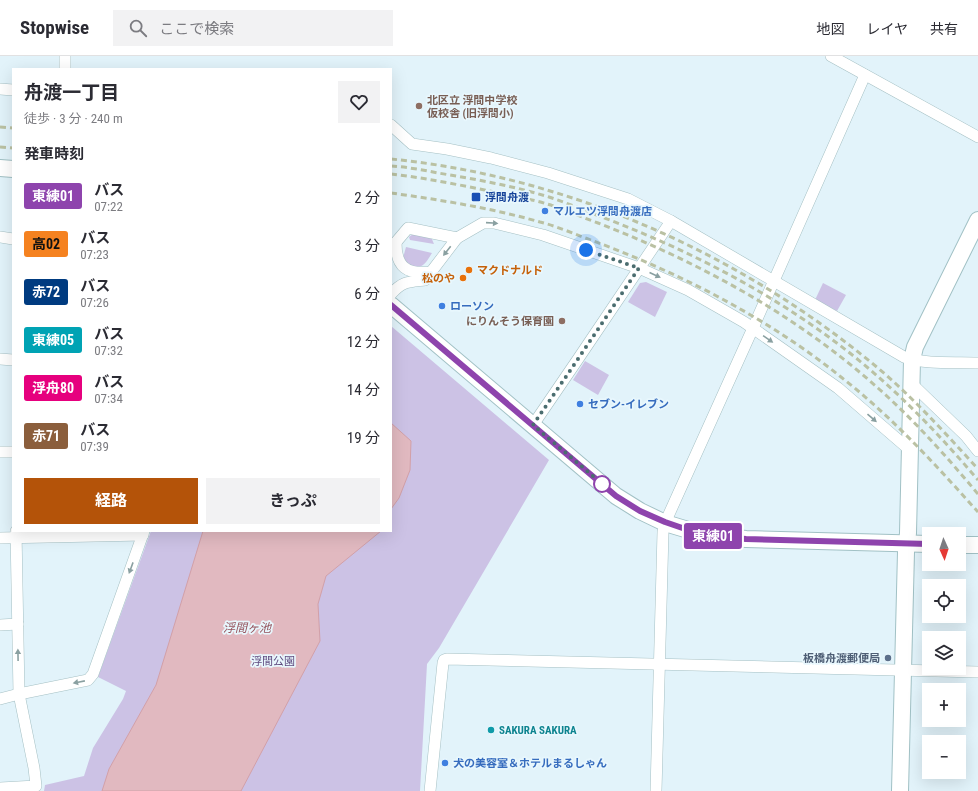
<!DOCTYPE html>
<html lang="ja">
<head>
<meta charset="utf-8">
<style>
  :root { --surface:#fff; --page:#f2f2f3; --text:#2b2b33; --muted:#7c7c81; --line:#e1e1e2; --accent:#b45309 }
  body { margin:0; font-family:"Roboto Condensed","Noto Sans JP",sans-serif; background:var(--page); color:var(--text); height:100vh; display:flex; flex-direction:column; font-size:15px; white-space:nowrap }
  * { box-sizing:border-box; margin:0 }
  p { font-size:13px; color:var(--muted) }
  .icon { flex:none; width:22px; height:22px; fill:none; stroke:currentColor; stroke-width:2; stroke-linecap:round; stroke-linejoin:round }
  .map { position:relative; flex:1; overflow:hidden }
  .details { position:absolute; left:12px; top:12px; width:380px; height:464px; display:flex; flex-direction:column; background:var(--surface); border-radius:0px; box-shadow:0 4px 16px #0002 }
  .details>* { flex:none }
  .badge { padding:0 8px; border-radius:3px; font-size:14px; line-height:26px }
  .needle { width:26px; rotate:177deg }
  .fabs { position:absolute; left:922px; top:471px; display:grid; gap:8px }
  .fabs a { display:grid; place-items:center; width:44px; height:44px; border-radius:0px; background:var(--surface); box-shadow:0 4px 16px #0002; font-size:20px }
  .you { position:absolute; width:20px; height:20px; margin:-10px; border:3px solid #fff; border-radius:50%; background:#1a73e8; box-shadow:0 0 0 6px #1a73e833 }
  .map>.badge { position:absolute; translate:-50% -50%; box-shadow:0 0 0 2px #fff }
  h2 { padding:0 12px; font-size:15px; line-height:36px }
  .round { display:grid; place-items:center; flex:none; width:42px; height:42px; border-radius:0px; background:var(--page) }
  .head { display:flex; align-items:center; justify-content:space-between; height:68px; padding:0 12px }
  h1 { font-size:19px; font-weight:700; line-height:30px }
  .primary-button { display:flex; gap:8px; margin-top:auto; padding:8px 12px }
  .primary-button a { flex:1; height:46px; border-radius:0px; background:var(--accent); color:#fff; font-size:16px; font-weight:700; line-height:46px; text-align:center }
  .primary-button a+a { background:var(--page); color:var(--text) }
  ul { padding:0; list-style:none }
  li { display:flex; align-items:center; gap:12px; height:48px; padding:0 12px }
  li div { flex:1 }
  li b { display:block; font-size:15px }
  li em { font-style:normal }
  li .badge { min-width:44px; font-weight:700; text-align:center }
  header { display:flex; align-items:center; gap:24px; box-sizing:border-box; height:56px; padding:0 20px; background:var(--surface); border-bottom:1px solid var(--line) }
  header strong { font-size:19px }
  nav { display:flex; gap:22px; margin-inline-start:auto; font-size:14px }
  .search { width:280px; height:36px; background:var(--page); display:flex; align-items:center; gap:10px; box-sizing:border-box; padding:0 14px; border-radius:0px; color:var(--muted); font-size:15px }
  .map>svg:first-child { display:block }
</style>
</head>
<body>
<header>
<strong>Stopwise</strong>
<div class="search"><svg class="icon" aria-label="search" viewBox="0 0 24 24"><circle cx="10" cy="10" r="6"/><path d="M15 15l6 6"/></svg>ここで検索</div>
<nav><a>地図</a><a>レイヤ</a><a>共有</a></nav>
</header>
<div class="map">
<svg width="978" height="735" viewBox="0 0 978 735">
  <rect width="100%" height="100%" fill="#e2f3fa"/>
  <g fill="#ccc2e5">
    <polygon points="413,178 431,181 434,188 410,184 409,181"/>
    <path d="M406 191 432 197C425 208 424 212 410 211L403 202Z"/>
    <polygon points="646,226 667,236 655,261 628,246 640,227"/>
    <polygon points="823,227 846,239 837,255 815,244"/>
    <polygon points="391,270 549,404 439,592 427,608 420,735 44,735 45,729 84,720 93,692 123,643 126,635 98,621 151,475 391,475"/>
    <polygon points="585,305 609,319 598,339 573,324"/>
  </g>
  <g fill="#e1b9c0" stroke="#d2a0a8">
    <polygon points="391,367 411,385 410,414 399,442 391,453"/>
    <polygon points="203,475 381,475 326,520 318,548 320,585 241,735 102,735 109,713 156,629"/>
  </g>
  <g fill="none" stroke-linecap="round" stroke-linejoin="round">
    <defs>
      <g id="street">
        <polyline points="65,0 65,13"/>
        <polyline points="831,0 978,81"/>
        <polyline points="0,33 13,34"/>
        <path d="M391 69 412 88 447 93 491 102 548 117 628 143 671 165 904 301C927 309 954 306 978 307"/>
        <polyline points="0,181 13,183"/>
        <polyline points="457,182 483,167 494,167 543,179 639,212 688,234 744,266 838,332 911,395"/>
        <path d="M396 187C396 211 407 219 431 216"/>
        <path d="M391 192 408 172 457 182 425 224C408 226 403 225 391 238"/>
        <polyline points="0,303 13,304"/>
        <polyline points="912,328 966,380 978,395"/>
        <polyline points="533,369 578,303 671,165"/>
        <polyline points="0,396 13,396"/>
        <polyline points="0,482 143,479"/>
        <polyline points="0,569 18,568"/>
        <polyline points="0,643 19,638 88,624 93,618 144,475"/>
        <polyline points="0,732 36,730 34,712 19,638 16,475"/>
        <polyline points="430,735 443,607 444,604 447,603 978,616"/>
        <polyline points="656,735 663,476 665,467 753,272 865,19"/>
      </g>
      <g id="secondary">
        <polyline points="0,112 13,113"/>
        <polyline points="391,249 616,440 640,455 665,467 695,476 712,480 746,483 929,488"/>
        <polyline points="959,489 978,489"/>
        <polyline points="900,735 906,496 908,477 912,304 915,291 978,164"/>
      </g>
    </defs>
    <use href="#street" stroke="#a5c0c4" stroke-width="12"/>
    <use href="#secondary" stroke="#a1c1c5" stroke-width="18"/>
    <use href="#street" stroke="#fff" stroke-width="11"/>
    <use href="#secondary" stroke="#fff" stroke-width="16"/>
    <g stroke="#bac1a3" stroke-width="3" stroke-dasharray="6 4" stroke-linecap="butt">
      <polyline points="0,71 13,72"/>
      <polyline points="0,91 13,92"/>
      <path d="M391 103C571 121 748 201 885 318 918 347 948 380 978 413"/>
      <path d="M391 110C407 111 423 114 438 117 475 123 513 130 549 141 564 146 579 152 594 158 677 189 758 229 830 282 885 322 934 372 978 424"/>
      <path d="M391 118C427 122 464 130 500 137 515 141 532 143 547 148 564 153 581 161 598 167 699 206 798 260 879 333 915 365 947 401 978 438"/>
      <path d="M391 137C441 144 491 152 540 166 556 170 572 177 588 183 676 215 768 262 841 321 892 361 935 408 978 456"/>
    </g>
  </g>
  <defs><path id="oneway-solid" d="M-6-.8H1V-3.2L6.5 0L1 3.2V.8H-6Z"/></defs>
  <g fill="#8aa0a1">
    <use href="#oneway-solid" transform="translate(492 167) rotate(4)"/>
    <use href="#oneway-solid" transform="translate(447 195) rotate(128)"/>
    <use href="#oneway-solid" transform="translate(655 219) rotate(24)"/>
    <use href="#oneway-solid" transform="translate(768 283) rotate(35)"/>
    <use href="#oneway-solid" transform="translate(872 362) rotate(41)"/>
    <use href="#oneway-solid" transform="translate(131 512) rotate(110)"/>
    <use href="#oneway-solid" transform="translate(18 599) rotate(-91)"/>
    <use href="#oneway-solid" transform="translate(79 626) rotate(169)"/>
  </g>
  <g fill="none" stroke-linecap="round" stroke-linejoin="round">
    <defs>
      <polyline id="line" points="391,249 616,440 640,455 665,466 694,476 712,480 746,483 929,488"/>
    </defs>
    <use href="#line" stroke="#fff" stroke-width="9"/>
    <use href="#line" stroke="#8e44ad" stroke-width="6"/>
    <polyline stroke="#4b6d6f" stroke-width="4" stroke-dasharray="0 7.2" points="586,194 639,212 578,303 533,369 606,431 602,428"/>
  </g>
  <g fill="#8d6e63" stroke="#e8f7fd" stroke-width="1.5">
    <circle cx="419" cy="50" r="4"/>
    <circle cx="562" cy="265" r="4"/>
  </g>
  <rect fill="#1a4fb4" stroke="#e8f7fd" stroke-width="1.5" x="471" y="136" width="10" height="10" rx="2"/>
  <g fill="#3f7fe0" stroke="#e8f7fd" stroke-width="1.5">
    <circle cx="545" cy="155" r="4"/>
    <circle cx="442" cy="250" r="4"/>
    <circle cx="580" cy="348" r="4"/>
    <circle cx="445" cy="707" r="4"/>
  </g>
  <g fill="#e8710a" stroke="#e8f7fd" stroke-width="1.5">
    <circle cx="469" cy="214" r="4"/>
    <circle cx="463" cy="222" r="4"/>
  </g>
  <circle fill="#fff" stroke="#8e44ad" stroke-width="2" cx="602" cy="428" r="8"/>
  <circle fill="#5c6f8a" stroke="#e8f7fd" stroke-width="1.5" cx="888" cy="602" r="4"/>
  <circle fill="#0f9aa8" stroke="#e8f7fd" stroke-width="1.5" cx="491" cy="674" r="4"/>
  <g text-anchor="middle" stroke-width="3.5" stroke-linejoin="round" paint-order="stroke">
    <g font-size="11" font-weight="bold" fill="#785e54" stroke="#e8f7fd" text-anchor="start">
      <text x="427" y="48">北区立 浮間中学校<tspan x="427" dy="13">仮校舎 (旧浮間小)</tspan></text>
      <text x="554" y="269" text-anchor="end">にりんそう保育園</text>
    </g>
    <g font-size="11" font-weight="bold" fill="#164399" stroke="#e8f7fd" text-anchor="start">
      <text x="485" y="145">浮間舟渡</text>
    </g>
    <g font-size="11" font-weight="bold" fill="#366cbe" stroke="#e8f7fd" text-anchor="start">
      <text x="553" y="159">マルエツ浮間舟渡店</text>
      <text x="450" y="254">ローソン</text>
      <text x="588" y="352">セブン-イレブン</text>
      <text x="453" y="711">犬の美容室＆ホテルまるしゃん</text>
    </g>
    <g font-size="11" font-weight="bold" fill="#c56008" stroke="#e8f7fd" text-anchor="start">
      <text x="477" y="218">マクドナルド</text>
      <text x="455" y="226" text-anchor="end">松のや</text>
    </g>
    <g font-size="11" font-weight="bold" fill="#4e5e75" stroke="#e8f7fd" text-anchor="end">
      <text x="880" y="606">板橋舟渡郵便局</text>
    </g>
    <g font-size="11" fill="#5f4a7f" stroke="#e8f7fd">
      <text x="273" y="609">浮間公園</text>
    </g>
    <g font-size="11" font-weight="bold" fill="#0d838f" stroke="#e8f7fd" text-anchor="start">
      <text x="499" y="678">SAKURA SAKURA</text>
    </g>
    <g font-size="12" font-style="italic" fill="#94515b" stroke="#e8f7fd">
      <text x="247" y="576">浮間ヶ池</text>
    </g>
  </g>
</svg>
<div class="fabs">
<a><svg class="needle" viewBox="-14 -14 28 28"><path d="M0-13l5 13h-10z" fill="#e53935"/><path d="M0 13l5-13h-10z" fill="#7c7c81"/></svg></a>
<a><svg class="icon" aria-label="locate" viewBox="0 0 24 24"><circle cx="12" cy="12" r="6"/><path d="M12 2v4M12 18v4M2 12h4M18 12h4"/></svg></a>
<a><svg class="icon" aria-label="layers" viewBox="0 0 24 24"><path d="M12 4l9 5-9 5-9-5zM3 14l9 5 9-5"/></svg></a>
<a>+</a>
<a>−</a>
</div>
<div class="you" style="left:586px;top:194px"></div>
<b class="badge" style="left:713px;top:480px;background:#8e44ad;color:#fff">東練01</b>
<section class="details">
<div class="head"><div><h1>舟渡一丁目</h1><p>徒歩 · 3 分 · 240 m</p></div><a class="round"><svg class="icon" aria-label="heart" viewBox="0 0 24 24"><path d="M12 20l-8-8c-3-5 5-10 8-4 3-6 11-1 8 4z"/></svg></a></div>
<h2>発車時刻</h2>
<ul>
<li><span class="badge" style="background:#8e44ad;color:#fff">東練01</span><div><b>バス</b><p>07:22</p></div><em>2 分</em></li>
<li><span class="badge" style="background:#f58220;color:#111">高02</span><div><b>バス</b><p>07:23</p></div><em>3 分</em></li>
<li><span class="badge" style="background:#003b80;color:#fff">赤72</span><div><b>バス</b><p>07:26</p></div><em>6 分</em></li>
<li><span class="badge" style="background:#00a3b4;color:#fff">東練05</span><div><b>バス</b><p>07:32</p></div><em>12 分</em></li>
<li><span class="badge" style="background:#e6007e;color:#fff">浮舟80</span><div><b>バス</b><p>07:34</p></div><em>14 分</em></li>
<li><span class="badge" style="background:#8b5e3c;color:#fff">赤71</span><div><b>バス</b><p>07:39</p></div><em>19 分</em></li>
</ul>
<div class="primary-button"><a>経路</a><a>きっぷ</a></div>
</section>
</div>
</body>
</html>
